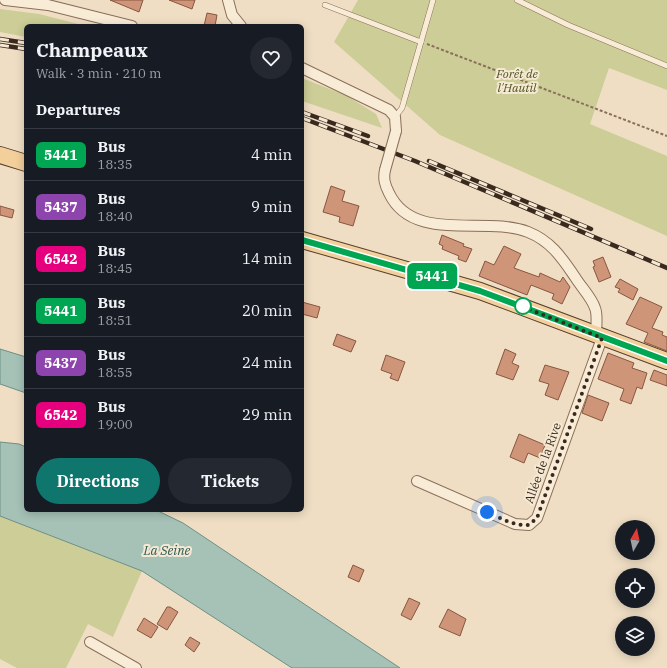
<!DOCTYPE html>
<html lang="en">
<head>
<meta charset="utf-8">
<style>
  :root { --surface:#171b24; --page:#242831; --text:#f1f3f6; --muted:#9ea1a6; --line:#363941; --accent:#0f766e }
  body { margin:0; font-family:"IBM Plex Serif",serif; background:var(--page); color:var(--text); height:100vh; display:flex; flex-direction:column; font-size:15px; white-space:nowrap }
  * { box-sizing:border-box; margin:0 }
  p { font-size:13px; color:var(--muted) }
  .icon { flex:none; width:22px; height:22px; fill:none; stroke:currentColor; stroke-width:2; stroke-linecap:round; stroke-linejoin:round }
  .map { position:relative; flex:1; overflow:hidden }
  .side { position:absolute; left:24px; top:24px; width:280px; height:488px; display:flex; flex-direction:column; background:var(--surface); border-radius:6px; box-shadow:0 2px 10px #0003 }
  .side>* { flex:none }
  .badge { padding:0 8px; border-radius:6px; font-size:14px; line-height:26px }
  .needle { width:26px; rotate:9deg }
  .buttons { position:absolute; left:615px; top:520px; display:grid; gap:8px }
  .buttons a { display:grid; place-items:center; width:40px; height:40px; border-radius:50%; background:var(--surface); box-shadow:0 2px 10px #0003; font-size:20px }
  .you { position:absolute; width:20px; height:20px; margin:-10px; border:3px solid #fff; border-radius:50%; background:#1a73e8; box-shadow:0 0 0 6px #1a73e833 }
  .map>.badge { position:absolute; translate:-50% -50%; box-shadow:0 0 0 2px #fff }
  h2 { padding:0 12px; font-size:15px; line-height:36px }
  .round { display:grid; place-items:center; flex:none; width:42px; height:42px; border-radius:21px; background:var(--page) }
  .summary { display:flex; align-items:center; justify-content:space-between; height:68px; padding:0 12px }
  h1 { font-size:19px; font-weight:700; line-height:30px }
  .cta { display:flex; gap:8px; margin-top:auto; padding:8px 12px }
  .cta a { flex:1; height:46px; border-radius:24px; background:var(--accent); color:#fff; font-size:16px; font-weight:700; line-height:46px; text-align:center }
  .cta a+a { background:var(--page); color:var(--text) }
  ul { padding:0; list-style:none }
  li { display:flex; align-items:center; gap:12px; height:52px; padding:0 12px; border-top:1px solid var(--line) }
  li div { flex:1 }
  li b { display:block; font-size:15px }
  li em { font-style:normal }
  li .badge { min-width:44px; font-weight:700; text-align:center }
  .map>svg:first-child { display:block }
</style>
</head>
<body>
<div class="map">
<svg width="667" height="668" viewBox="0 0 667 668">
  <rect width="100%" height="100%" fill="#efdec4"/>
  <g fill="#cccd97">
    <polygon points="358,0 667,0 667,90 609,68 590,124 667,156 667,236 440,135 334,42"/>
    <polygon points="0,9 39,14 86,26 26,26 26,37 0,32"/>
    <polygon points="302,78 347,96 376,114 382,128 302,101"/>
    <polygon points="0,516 142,571 113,637 88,624 66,668 17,668 0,659"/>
  </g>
  <g fill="#a6c2b7" stroke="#6c9084">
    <polygon points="0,349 26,357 26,393 0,384"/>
    <polygon points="0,442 19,444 26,447 26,510 156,510 183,523 400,668 292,668 142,571 0,516"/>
  </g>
  <g fill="#ce9579" stroke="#89563f">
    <polygon points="110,0 143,0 139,12"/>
    <polygon points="169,0 195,0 192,9"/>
    <polygon points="207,13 217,15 215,26 204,26"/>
    <polygon points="331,186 345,191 342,201 359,206 353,226 339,222 340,217 323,212"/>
    <polygon points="0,206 14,210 12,218 0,215"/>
    <polygon points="442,235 464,244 463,246 472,249 466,262 458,259 459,256 442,249 443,246 439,244"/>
    <polygon points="504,246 521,254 514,268 539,277 540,273 560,282 563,277 570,287 562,304 552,299 554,294 531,285 527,295 479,276 485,261 494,265"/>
    <polygon points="603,257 611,277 599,282 593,267 595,266 593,261"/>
    <polygon points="620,279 638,289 633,300 618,292 620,289 615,287"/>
    <polygon points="640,297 662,307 652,328 663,332 662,335 667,337 667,351 644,342 648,333 626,324"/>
    <polygon points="302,302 320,307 317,318 302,314"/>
    <polygon points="337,334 356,341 351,352 333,345"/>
    <polygon points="505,349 516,354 512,363 519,366 513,380 496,374"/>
    <polygon points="608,353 634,363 632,368 647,373 642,389 637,387 631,404 620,400 624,389 598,379"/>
    <polygon points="386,355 405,362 398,381 390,378 392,374 381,370"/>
    <polygon points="545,365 569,372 558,400 545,395 549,384 539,381"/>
    <polygon points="654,370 667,375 667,386 650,380"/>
    <polygon points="588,395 609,403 602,421 582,413"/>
    <polygon points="519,434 545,445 540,458 528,453 524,463 510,457"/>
    <polygon points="353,565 364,570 359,582 348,577"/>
    <polygon points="409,598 420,603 411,620 401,615"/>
    <polygon points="167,607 170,607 178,612 167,630 157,624"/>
    <polygon points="448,609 466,619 460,636 439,627"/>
    <polygon points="144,618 158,627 151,638 137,630"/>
    <polygon points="190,637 200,643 194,652 185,645"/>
  </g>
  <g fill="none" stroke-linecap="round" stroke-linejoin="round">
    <defs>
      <g id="lane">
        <polyline points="517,0 568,25 667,66"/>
        <polyline points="325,5 421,42"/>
        <polyline points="395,117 402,108 433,0"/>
      </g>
      <g id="street">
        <polyline points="5,0 48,5 132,26"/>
        <polyline points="228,0 232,15 241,26"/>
        <polyline points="302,68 389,110 395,117 396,131"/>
        <path d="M385 170C383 179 385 185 389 193 413 244 485 215 528 232 551 241 562 258 575 277 581 287 592 298 595 308 598 315 596 327 596 335"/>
        <polyline points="417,481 515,524 529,525 537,518 602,338"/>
        <polyline points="90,642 136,668"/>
      </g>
      <g id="primary">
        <polyline points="0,155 26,163"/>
        <polyline points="302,240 480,291 667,361"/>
      </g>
    </defs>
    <use href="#lane" stroke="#8a6f5a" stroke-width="6"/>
    <use href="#street" stroke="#8a6f5a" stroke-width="12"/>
    <use href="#primary" stroke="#573e2e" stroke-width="18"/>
    <polyline stroke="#8a6f5a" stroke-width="2" stroke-dasharray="3 2" stroke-linecap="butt" points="427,44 667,136"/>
    <use href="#lane" stroke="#f9ecd7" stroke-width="5"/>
    <use href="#street" stroke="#f9ecd7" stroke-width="10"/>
    <use href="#primary" stroke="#f2cf9b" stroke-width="16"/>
    <defs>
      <g id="rail">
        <polyline points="0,39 26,43"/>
        <polyline points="0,45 26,49"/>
        <polyline points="302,112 368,136"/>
        <polyline points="302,118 415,161 667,268"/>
        <polyline points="429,161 591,229"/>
      </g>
    </defs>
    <use href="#rail" stroke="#39291e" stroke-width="4.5"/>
    <use href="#rail" stroke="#f6e9d3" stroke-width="3" stroke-dasharray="9" stroke-linecap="butt"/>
    <defs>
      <polyline id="street-bridge" points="385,170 396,131"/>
    </defs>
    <use href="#street-bridge" stroke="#8a6f5a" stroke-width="12" stroke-linecap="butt"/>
    <use href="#street-bridge" stroke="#f9ecd7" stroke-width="10"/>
  </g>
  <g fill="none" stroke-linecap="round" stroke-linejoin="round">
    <defs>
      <polyline id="line" points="302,240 480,291 667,361"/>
    </defs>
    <use href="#line" stroke="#fff" stroke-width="9"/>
    <use href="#line" stroke="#00a651" stroke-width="6"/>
    <path stroke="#39291e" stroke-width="4" stroke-dasharray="0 7.2" d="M487 512C500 518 514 526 529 525L537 518 602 338 521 306H523"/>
  </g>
  <circle fill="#fff" stroke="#00a651" stroke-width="2" cx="523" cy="306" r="8"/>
  <g text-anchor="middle" stroke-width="4" stroke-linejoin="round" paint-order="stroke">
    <g font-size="12" font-style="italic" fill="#4e5624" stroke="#f6e9d3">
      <text x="517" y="78">Forêt de<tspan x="517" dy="14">l'Hautil</tspan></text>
    </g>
    <g font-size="12" fill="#39291e" stroke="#f6e9d3">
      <text transform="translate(543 463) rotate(-70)" y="4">Allée de la Rive</text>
    </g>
    <g font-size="13" font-style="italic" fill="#2d5953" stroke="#f6e9d3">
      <text x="167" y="555">La Seine</text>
    </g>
  </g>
</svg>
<div class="buttons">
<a><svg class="needle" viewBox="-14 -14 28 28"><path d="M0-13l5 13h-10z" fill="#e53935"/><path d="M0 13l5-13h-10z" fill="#9ea1a6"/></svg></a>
<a><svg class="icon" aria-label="locate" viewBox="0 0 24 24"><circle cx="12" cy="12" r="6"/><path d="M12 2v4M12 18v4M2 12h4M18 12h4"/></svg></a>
<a><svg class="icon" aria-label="layers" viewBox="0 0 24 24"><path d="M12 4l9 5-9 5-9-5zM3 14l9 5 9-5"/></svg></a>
</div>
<div class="you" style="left:487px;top:512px"></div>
<b class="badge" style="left:432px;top:276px;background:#00a651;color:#fff">5441</b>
<section class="side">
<div class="summary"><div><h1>Champeaux</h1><p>Walk · 3 min · 210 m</p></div><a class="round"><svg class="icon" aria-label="heart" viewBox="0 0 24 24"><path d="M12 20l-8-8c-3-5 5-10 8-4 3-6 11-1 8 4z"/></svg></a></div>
<h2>Departures</h2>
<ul>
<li><span class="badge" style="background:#00a651;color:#fff">5441</span><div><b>Bus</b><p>18:35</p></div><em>4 min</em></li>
<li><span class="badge" style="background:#8e44ad;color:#fff">5437</span><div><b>Bus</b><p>18:40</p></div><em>9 min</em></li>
<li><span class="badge" style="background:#e6007e;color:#fff">6542</span><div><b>Bus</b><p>18:45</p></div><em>14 min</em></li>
<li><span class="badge" style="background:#00a651;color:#fff">5441</span><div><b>Bus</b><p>18:51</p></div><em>20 min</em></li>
<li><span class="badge" style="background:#8e44ad;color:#fff">5437</span><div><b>Bus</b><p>18:55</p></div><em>24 min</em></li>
<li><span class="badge" style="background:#e6007e;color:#fff">6542</span><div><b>Bus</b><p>19:00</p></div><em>29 min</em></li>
</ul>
<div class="cta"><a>Directions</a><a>Tickets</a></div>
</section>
</div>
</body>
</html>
